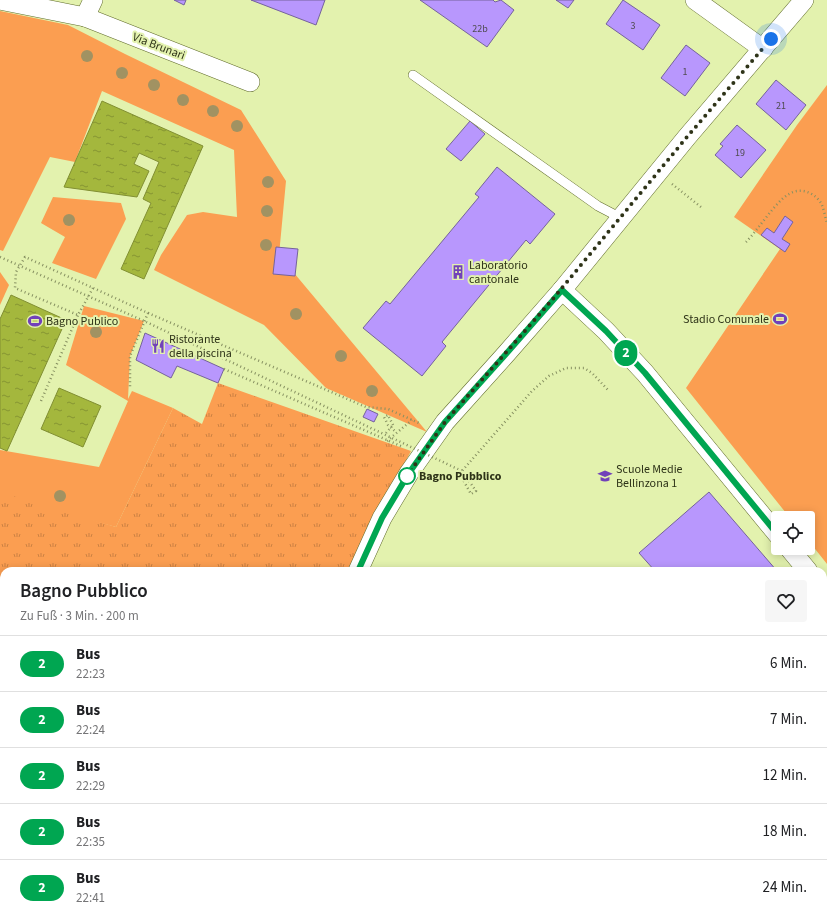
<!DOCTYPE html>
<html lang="de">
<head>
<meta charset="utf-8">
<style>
  :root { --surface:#fff; --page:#f6f6f6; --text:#202124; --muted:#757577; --line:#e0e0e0 }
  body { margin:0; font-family:"Source Sans 3",sans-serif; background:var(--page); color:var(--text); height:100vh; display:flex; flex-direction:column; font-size:15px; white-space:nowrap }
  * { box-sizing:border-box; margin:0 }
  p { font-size:13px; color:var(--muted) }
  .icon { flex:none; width:22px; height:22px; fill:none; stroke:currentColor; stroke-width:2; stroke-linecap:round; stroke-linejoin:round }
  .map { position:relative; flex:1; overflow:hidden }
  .details { position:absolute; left:0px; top:567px; width:827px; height:356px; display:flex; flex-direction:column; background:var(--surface); border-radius:12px 12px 0 0; box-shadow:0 2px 10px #0003 }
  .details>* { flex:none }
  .badge { padding:0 8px; border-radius:13px; font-size:14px; line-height:26px }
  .fabs { position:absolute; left:771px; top:511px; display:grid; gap:8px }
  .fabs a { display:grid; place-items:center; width:44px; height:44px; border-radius:4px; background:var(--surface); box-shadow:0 2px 10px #0003; font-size:20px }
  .you { position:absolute; width:20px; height:20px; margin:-10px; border:3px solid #fff; border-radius:50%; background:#1a73e8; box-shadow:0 0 0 6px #1a73e833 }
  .map>.badge { position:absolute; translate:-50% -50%; box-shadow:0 0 0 2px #fff }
  .round { display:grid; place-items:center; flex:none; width:42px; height:42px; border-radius:4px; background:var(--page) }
  .headline { display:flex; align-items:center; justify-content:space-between; height:68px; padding:0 20px }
  h1 { font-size:19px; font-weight:600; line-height:30px }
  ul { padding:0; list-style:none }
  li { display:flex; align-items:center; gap:12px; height:56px; padding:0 20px; border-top:1px solid var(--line) }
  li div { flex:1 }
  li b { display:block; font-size:15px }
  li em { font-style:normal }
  li .badge { min-width:44px; font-weight:700; text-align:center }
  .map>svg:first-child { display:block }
</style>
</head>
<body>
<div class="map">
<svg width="827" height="923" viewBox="0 0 827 923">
  <defs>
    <pattern id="park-tufts" width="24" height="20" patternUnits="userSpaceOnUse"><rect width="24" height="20" fill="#fb9e51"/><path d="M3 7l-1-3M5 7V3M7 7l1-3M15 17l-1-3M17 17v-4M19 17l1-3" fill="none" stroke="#cc8142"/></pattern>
    <pattern id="water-ripples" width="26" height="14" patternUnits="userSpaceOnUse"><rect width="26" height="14" fill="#a4b73d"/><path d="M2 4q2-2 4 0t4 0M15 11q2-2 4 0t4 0" fill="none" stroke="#869532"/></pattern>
  </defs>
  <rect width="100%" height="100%" fill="#e3f2ae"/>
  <g fill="#fb9e51">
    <polygon points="0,11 68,25 125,54 241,110 286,181 279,255 427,432 326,388 264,325 154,270 161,255 187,215 203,212 237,217 234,150 102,91 75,162 50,157 3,251 0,250"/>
    <polygon points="827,85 827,564 808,540 808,518 790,518 686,388 780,249 734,217 797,125"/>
    <polygon points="53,197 121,203 126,219 96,279 52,263 65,237 41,223"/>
    <polygon points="0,272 9,285 0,305"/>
    <polygon points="84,306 144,321 130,356 128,399 132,391 173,408 116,527 0,496 0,450 99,467 128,401 66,365"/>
  </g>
  <g fill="url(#park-tufts)">
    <polygon points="218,383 411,451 348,571 4,571 4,919 305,919 305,923 0,923 0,725 3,730 0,722 0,492 116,527 173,408 202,424"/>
    <polygon points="347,919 482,919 485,923 351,923"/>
  </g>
  <g fill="url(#water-ripples)" stroke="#818f32">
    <polygon points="102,101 203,146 144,279 121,269 151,203 143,199 159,162 139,153 134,164 149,171 137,197 64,187"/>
    <polygon points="11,295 66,320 7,451 0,448 0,319"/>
    <polygon points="59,388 101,406 83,447 41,429"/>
  </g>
  <g fill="#b897fd" stroke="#75639b">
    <polygon points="174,0 186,0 184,5"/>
    <polygon points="251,0 325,0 316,25"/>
    <polygon points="420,0 493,0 495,2 501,0 514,10 487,47"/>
    <polygon points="556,0 574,0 568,8"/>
    <polygon points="623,0 660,25 643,50 606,24"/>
    <polygon points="686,45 710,63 685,96 661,78"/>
    <polygon points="776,80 806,105 786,130 756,104"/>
    <polygon points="470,121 485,134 461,161 446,149"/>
    <polygon points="737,125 766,150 741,178 715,155 723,146 720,144"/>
    <polygon points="497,167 555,214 530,244 526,240 442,342 446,346 422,376 363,328 386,301 390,304 479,197 475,194"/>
    <polygon points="785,216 793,222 782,239 790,244 785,252 761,235 767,228 774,233"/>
    <polygon points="276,247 298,249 295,276 273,274"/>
    <polygon points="145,333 224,369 218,383 177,366 171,378 136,360"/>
    <polygon points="367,409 378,414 374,422 363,417"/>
    <polygon points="709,492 777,571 655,571 639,553"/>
    <polygon points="827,787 827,825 823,820 823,790"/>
    <polygon points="823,898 827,903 827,907 823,910"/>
    <polygon points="681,919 716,919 719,923 676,923"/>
    <polygon points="781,919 812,919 807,923 784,923"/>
  </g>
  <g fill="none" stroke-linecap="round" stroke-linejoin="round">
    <defs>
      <g id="lane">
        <polyline points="413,75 598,206 621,218"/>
        <polyline points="823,688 827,693"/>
      </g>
      <g id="street">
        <polyline points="0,0 85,17"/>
        <polyline points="93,0 85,17 250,82"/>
        <polyline points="695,0 763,49"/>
        <polyline points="562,290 606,331 645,373 778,535"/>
        <polyline points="789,548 808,571"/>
        <polyline points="358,571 382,518 409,473 445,422 506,354 562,290 687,137 804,0"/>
        <polyline points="823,590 827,595"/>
        <polyline points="823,754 827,751"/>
        <polyline points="823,869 827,874"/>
        <polyline points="313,919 313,923"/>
        <polyline points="634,923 639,919"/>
      </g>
    </defs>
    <use href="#lane" stroke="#616c2c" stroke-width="10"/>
    <use href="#street" stroke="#616c2c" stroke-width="20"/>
    <g stroke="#869061" stroke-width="2.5" stroke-dasharray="1 3" stroke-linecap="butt">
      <polyline points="672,184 701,207"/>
      <path d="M746 242C758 230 776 201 789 194 800 187 814 192 821 203 824 209 825 217 827 223"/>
      <polyline points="93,288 78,315 15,288 16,272 25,257 148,313 130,356 130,389"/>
      <polyline points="148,313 366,407 388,409 421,424"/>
      <polyline points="224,369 403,447"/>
      <polyline points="41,401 78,315"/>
      <polyline points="393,425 388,415 384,417 388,425 396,432"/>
      <polyline points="387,441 412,420"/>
      <polyline points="469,481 476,491 471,494 462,478 462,471 532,391 549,376 566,368 584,368 592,373 609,391"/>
    </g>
    <use href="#lane" stroke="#fff" stroke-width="9"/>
    <use href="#street" stroke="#fff" stroke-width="19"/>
    <g stroke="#869061" stroke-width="2.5" stroke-dasharray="1 3" stroke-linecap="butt">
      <polyline points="0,257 144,321 462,471"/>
      <polyline points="386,433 393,425"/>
    </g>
  </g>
  <g fill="#a19262">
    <circle cx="87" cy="56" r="6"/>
    <circle cx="122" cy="73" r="6"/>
    <circle cx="154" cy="85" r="6"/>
    <circle cx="183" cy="100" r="6"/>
    <circle cx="213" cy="111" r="6"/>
    <circle cx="237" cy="126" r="6"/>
    <circle cx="268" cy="182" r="6"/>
    <circle cx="267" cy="211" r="6"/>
    <circle cx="69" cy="220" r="6"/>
    <circle cx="266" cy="245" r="6"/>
    <circle cx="296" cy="314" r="6"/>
    <circle cx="96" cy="332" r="6"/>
    <circle cx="341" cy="356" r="6"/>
    <circle cx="372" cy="391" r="6"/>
    <circle cx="60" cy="496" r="6"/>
  </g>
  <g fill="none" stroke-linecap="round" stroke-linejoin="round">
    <defs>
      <polyline id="line" points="358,571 382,518 409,473 445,422 506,354 562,290 606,331 645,373 778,535"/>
    </defs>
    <use href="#line" stroke="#fff" stroke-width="9"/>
    <use href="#line" stroke="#00a651" stroke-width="6"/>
    <polyline stroke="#2e3318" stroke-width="4" stroke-dasharray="0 7.2" points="407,476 445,422 552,300 687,137 771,39"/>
  </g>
  <defs>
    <symbol id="building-bare" viewBox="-9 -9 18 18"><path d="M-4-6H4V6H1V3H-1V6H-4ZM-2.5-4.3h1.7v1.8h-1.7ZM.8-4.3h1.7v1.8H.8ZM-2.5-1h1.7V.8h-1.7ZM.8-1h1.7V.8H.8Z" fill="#7141b9" stroke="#e3f2ae" stroke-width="2.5" paint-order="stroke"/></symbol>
    <symbol id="stadium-bare" viewBox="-9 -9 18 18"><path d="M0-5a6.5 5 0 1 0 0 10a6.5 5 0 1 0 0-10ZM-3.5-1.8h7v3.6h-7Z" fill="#7141b9" stroke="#e3f2ae" stroke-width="2.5" paint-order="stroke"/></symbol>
    <symbol id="restaurant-bare" viewBox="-9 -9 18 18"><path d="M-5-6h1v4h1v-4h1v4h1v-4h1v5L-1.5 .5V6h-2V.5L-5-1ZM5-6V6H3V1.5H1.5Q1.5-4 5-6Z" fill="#7141b9" stroke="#e3f2ae" stroke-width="2.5" paint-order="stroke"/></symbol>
    <symbol id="school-bare" viewBox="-9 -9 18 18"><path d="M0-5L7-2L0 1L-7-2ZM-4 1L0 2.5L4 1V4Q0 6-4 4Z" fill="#7141b9" stroke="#e3f2ae" stroke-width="2.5" paint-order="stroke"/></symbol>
  </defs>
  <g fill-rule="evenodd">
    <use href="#building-bare" x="448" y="262" width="20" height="20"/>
    <use href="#stadium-bare" x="770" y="309" width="20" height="20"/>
    <use href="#stadium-bare" x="25" y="311" width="20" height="20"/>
    <use href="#restaurant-bare" x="148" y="336" width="20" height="20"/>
    <use href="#school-bare" x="595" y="466" width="20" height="20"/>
  </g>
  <circle fill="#fff" stroke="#00a651" stroke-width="2" cx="407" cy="476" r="8"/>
  <g text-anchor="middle" stroke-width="4" stroke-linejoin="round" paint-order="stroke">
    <g font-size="10" fill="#504c51">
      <text x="633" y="29">3</text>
      <text x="480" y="32">22b</text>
      <text x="685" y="75">1</text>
      <text x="781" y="109">21</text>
      <text x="740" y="156">19</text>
    </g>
    <g font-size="12" fill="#2e3318" stroke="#e3f2ae">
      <text transform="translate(159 46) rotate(21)" y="4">Via Brunari</text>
    </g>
    <g font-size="12" fill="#2e3318" stroke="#e3f2ae" text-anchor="start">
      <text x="469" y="269">Laboratorio<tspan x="469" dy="14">cantonale</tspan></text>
      <text x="769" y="323" text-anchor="end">Stadio Comunale</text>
      <text x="46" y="325">Bagno Publico</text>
      <text x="169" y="343">Ristorante<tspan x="169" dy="14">della piscina</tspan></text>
      <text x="616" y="473">Scuole Medie<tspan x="616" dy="14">Bellinzona 1</tspan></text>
    </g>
    <g font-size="12" font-weight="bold" fill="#2e3318" stroke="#e3f2ae" text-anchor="start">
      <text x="419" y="480">Bagno Pubblico</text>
    </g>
  </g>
</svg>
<div class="fabs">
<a><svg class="icon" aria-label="locate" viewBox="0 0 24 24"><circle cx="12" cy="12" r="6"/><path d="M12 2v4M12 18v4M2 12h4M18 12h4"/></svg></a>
</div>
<div class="you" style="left:771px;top:39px"></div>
<b class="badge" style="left:626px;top:353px;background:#00a651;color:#fff">2</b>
<section class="details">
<div class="headline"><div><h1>Bagno Pubblico</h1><p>Zu Fuß · 3 Min. · 200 m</p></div><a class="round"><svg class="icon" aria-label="heart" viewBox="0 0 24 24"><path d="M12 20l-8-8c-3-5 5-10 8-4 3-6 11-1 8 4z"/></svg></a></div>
<ul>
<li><span class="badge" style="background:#00a651;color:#fff">2</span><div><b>Bus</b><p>22:23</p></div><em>6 Min.</em></li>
<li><span class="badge" style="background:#00a651;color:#fff">2</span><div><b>Bus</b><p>22:24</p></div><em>7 Min.</em></li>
<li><span class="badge" style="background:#00a651;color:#fff">2</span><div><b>Bus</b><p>22:29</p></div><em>12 Min.</em></li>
<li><span class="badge" style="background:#00a651;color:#fff">2</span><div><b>Bus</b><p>22:35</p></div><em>18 Min.</em></li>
<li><span class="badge" style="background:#00a651;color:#fff">2</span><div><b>Bus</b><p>22:41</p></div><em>24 Min.</em></li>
</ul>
</section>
</div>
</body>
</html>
